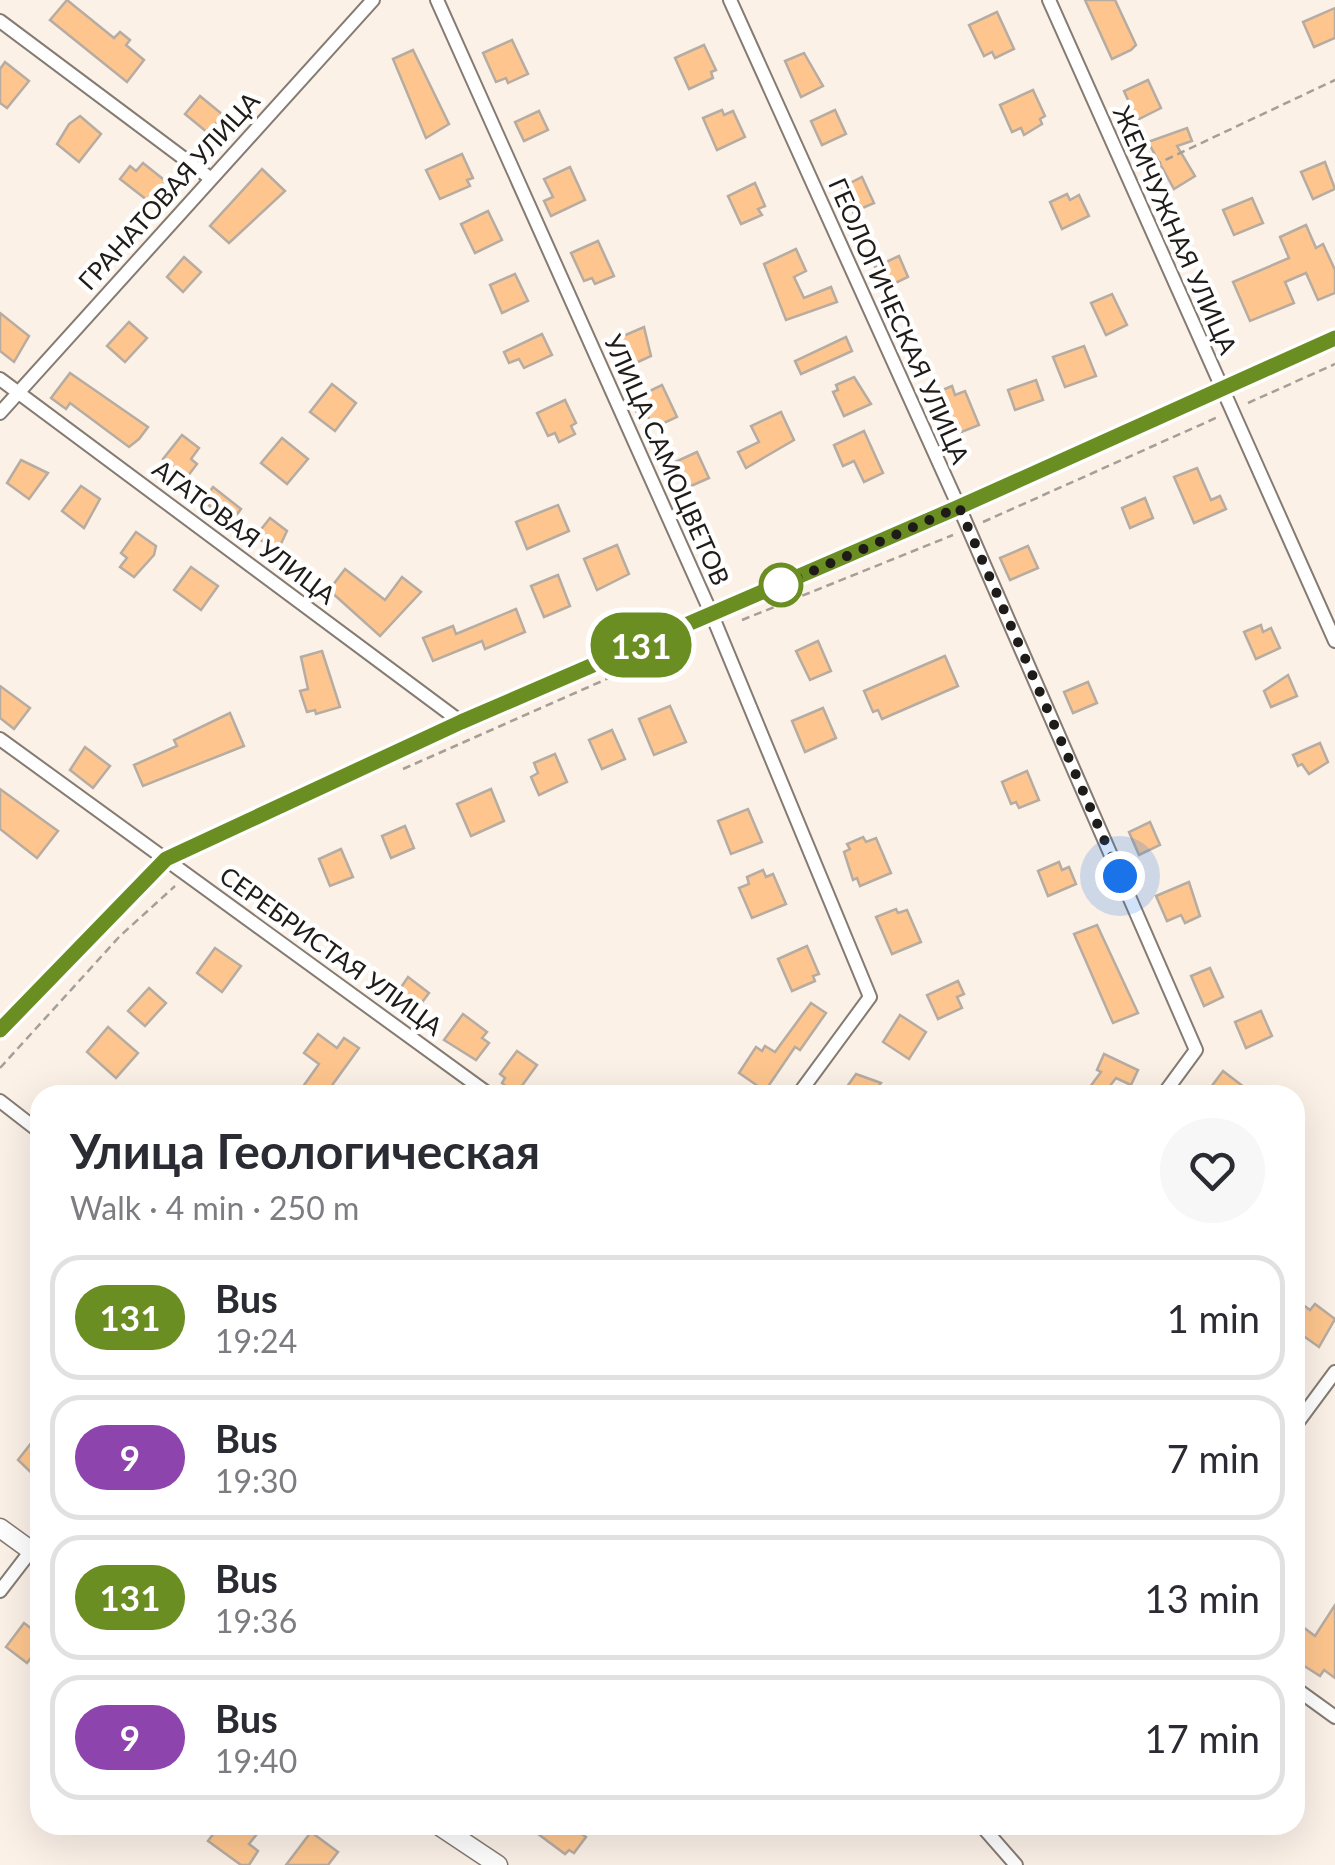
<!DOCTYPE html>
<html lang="en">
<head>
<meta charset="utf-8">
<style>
  :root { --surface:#fff; --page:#f7f7f7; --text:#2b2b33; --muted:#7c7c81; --line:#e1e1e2 }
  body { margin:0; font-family:Lato,sans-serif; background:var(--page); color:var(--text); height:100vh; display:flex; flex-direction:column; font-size:38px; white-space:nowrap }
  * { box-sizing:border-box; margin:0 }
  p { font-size:32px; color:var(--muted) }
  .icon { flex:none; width:55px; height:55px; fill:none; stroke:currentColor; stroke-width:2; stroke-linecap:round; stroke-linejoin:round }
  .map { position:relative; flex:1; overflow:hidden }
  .details { position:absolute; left:30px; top:1085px; width:1275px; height:750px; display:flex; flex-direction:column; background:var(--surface); border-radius:30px; box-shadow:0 10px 40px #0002 }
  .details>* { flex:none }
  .badge { padding:0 20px; border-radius:32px; font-size:35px; line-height:65px }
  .you { position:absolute; width:50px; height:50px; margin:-25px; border:8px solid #fff; border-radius:50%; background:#1a73e8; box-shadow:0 0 0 15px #1a73e833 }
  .map>.badge { position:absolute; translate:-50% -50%; box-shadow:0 0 0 5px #fff }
  .round { display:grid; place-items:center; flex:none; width:105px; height:105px; border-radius:52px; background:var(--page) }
  .head { display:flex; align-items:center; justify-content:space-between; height:170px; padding:0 40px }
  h1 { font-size:48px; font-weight:700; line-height:75px }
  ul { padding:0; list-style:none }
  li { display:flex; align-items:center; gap:30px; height:125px; margin:0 20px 15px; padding:0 20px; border:5px solid var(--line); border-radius:30px }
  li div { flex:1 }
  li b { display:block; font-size:38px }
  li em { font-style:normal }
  li .badge { min-width:110px; font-weight:700; text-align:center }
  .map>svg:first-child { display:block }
</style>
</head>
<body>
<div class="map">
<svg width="1335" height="1865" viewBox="0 0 1335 1865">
  <rect width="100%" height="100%" fill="#fbf1e7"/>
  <g fill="#fec68e" stroke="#b6aca2" stroke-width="2.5">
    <polygon points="67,0 114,38 120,32 130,40 126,45 144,60 127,82 50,20"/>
    <polygon points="1085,0 1115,0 1136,45 1131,50 1112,59"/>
    <polygon points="1335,8 1335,38 1314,47 1303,22"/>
    <polygon points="997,12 1014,49 995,58 992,52 984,56 969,25"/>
    <polygon points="512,40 528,74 508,83 506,78 496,82 483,53"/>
    <polygon points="704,45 716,70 711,72 713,78 689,89 675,58"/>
    <polygon points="413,50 449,124 426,138 393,59"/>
    <polygon points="804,53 823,86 801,97 785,61"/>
    <polygon points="5,62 29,81 7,108 0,103 0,69"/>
    <polygon points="1148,80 1161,108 1137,120 1124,91"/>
    <polygon points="1033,90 1045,116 1040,119 1042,124 1024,135 1021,128 1012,132 1000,105"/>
    <polygon points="200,96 223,115 208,133 185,114"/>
    <polygon points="722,110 724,115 733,111 745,137 717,150 703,118"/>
    <polygon points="835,110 846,134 822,145 811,121"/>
    <polygon points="539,111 548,130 524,141 515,122"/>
    <polygon points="80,116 101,134 79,162 57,144 69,124"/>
    <polygon points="1187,128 1192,141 1177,146 1195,176 1174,189 1148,142"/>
    <polygon points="462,154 473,178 467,180 470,186 440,199 426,170"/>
    <polygon points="1325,162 1335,189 1313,199 1301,172"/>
    <polygon points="143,163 168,183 152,204 120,179 130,166 136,171"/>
    <polygon points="570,167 585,200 551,216 544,201 553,197 544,179"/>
    <polygon points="262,169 285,191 229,243 210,226"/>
    <polygon points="862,177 874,203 853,212 842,187"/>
    <polygon points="755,183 765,206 758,209 762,215 741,224 728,196"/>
    <polygon points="1067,194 1070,200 1079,195 1089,216 1062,229 1050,202"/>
    <polygon points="1252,198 1263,223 1234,235 1223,210"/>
    <polygon points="488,211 502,240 475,253 461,224"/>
    <polygon points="1306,225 1316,248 1323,244 1335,270 1335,293 1318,300 1306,273 1285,282 1294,303 1250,321 1233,282 1289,258 1280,237"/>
    <polygon points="598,241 614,276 595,284 592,278 584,281 571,253"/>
    <polygon points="796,249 806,271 794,277 804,298 831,287 837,302 786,320 764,264"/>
    <polygon points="899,256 908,277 885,288 875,267"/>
    <polygon points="184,257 201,272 183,292 167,277"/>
    <polygon points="515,274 528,301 502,313 490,285"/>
    <polygon points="1112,294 1127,325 1106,335 1091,303"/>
    <polygon points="0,313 29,336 14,362 0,351"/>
    <polygon points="129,322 147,338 125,362 107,346"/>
    <polygon points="644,327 651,356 627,367 614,340"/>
    <polygon points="542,334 552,355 524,368 519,359 509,363 504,352"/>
    <polygon points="846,337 852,351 801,374 795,361"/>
    <polygon points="1084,346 1096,376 1065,387 1053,357"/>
    <polygon points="70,373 148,427 139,439 129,447 70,403 66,409 51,398"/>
    <polygon points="854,377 871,404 844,416 833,392 838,390 836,385"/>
    <polygon points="1036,380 1043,400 1015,410 1008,390"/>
    <polygon points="332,384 356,403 335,431 310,412"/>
    <polygon points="662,385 677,417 653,428 646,412 638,415 631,400"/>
    <polygon points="952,386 955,395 965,391 979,425 949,437 935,403 944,400 940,391"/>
    <polygon points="565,400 576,423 571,426 575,434 559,442 555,433 548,436 537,413"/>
    <polygon points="781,412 794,440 746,468 738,452 759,442 751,426"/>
    <polygon points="864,431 883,473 864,482 854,461 843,466 834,445"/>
    <polygon points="182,435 199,448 191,459 197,464 187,477 163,459"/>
    <polygon points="282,438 308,459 287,484 261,463"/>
    <polygon points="697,452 709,478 684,489 673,463"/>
    <polygon points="21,460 48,473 29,499 7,483"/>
    <polygon points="1197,468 1211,500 1220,496 1226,509 1194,523 1174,477"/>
    <polygon points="81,486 100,499 84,528 62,511"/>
    <polygon points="213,487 241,509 231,522 203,501"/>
    <polygon points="1145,498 1153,518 1130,528 1122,508"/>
    <polygon points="558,505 569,531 527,549 516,522"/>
    <polygon points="270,518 287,531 278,550 255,537"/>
    <polygon points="136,532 156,546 154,555 134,577 120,567 127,558 121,553"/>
    <polygon points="617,545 629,574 597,590 584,559"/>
    <polygon points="1028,546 1038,568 1010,580 1000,558"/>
    <polygon points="191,567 218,586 201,610 174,590"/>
    <polygon points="345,569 385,600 402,577 421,592 380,636 329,590"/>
    <polygon points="558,575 570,606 544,617 531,586"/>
    <polygon points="516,609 525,632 485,649 482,641 433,661 423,638 453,626 456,634"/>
    <polygon points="1261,625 1263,632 1271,628 1280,648 1256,659 1244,632"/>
    <polygon points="818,641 831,671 810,680 796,651"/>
    <polygon points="322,651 340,707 316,714 315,710 307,712 300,691 308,689 301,657"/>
    <polygon points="945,656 958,686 882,719 878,710 873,712 864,691"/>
    <polygon points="1288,675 1297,696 1271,707 1264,691"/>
    <polygon points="1088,682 1097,703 1073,713 1064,692"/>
    <polygon points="0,686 30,708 14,729 0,718"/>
    <polygon points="670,706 686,742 654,755 639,719"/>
    <polygon points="823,708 836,738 805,752 792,721"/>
    <polygon points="230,713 244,746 143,786 134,765 177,746 174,740"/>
    <polygon points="612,730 625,759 602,769 589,740"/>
    <polygon points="1320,743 1328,762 1309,774 1302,764 1298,766 1293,755"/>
    <polygon points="85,747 110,766 93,788 70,770"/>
    <polygon points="555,754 567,782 539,795 531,777 538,773 534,763"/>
    <polygon points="1027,771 1039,800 1019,808 1016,802 1011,804 1002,782"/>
    <polygon points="0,789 58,831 37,858 0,829"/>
    <polygon points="491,789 504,821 471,836 457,804"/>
    <polygon points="748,809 762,842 731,854 718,821"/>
    <polygon points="1150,822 1160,845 1139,855 1129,832"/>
    <polygon points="405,826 414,848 391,858 382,836"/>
    <polygon points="863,837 866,842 876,838 891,873 860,886 857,878 853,880 844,852 850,849 847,844"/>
    <polygon points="341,849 353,877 330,886 319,859"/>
    <polygon points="1059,862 1062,870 1069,867 1076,884 1048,896 1038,871"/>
    <polygon points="763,870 766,877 773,874 786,904 752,918 739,888 749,884 747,877"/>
    <polygon points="1189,882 1200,916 1185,923 1181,915 1167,921 1156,896"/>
    <polygon points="896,909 898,913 907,910 921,942 892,954 876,917"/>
    <polygon points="1097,925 1138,1013 1113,1023 1074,934"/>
    <polygon points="807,946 819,974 813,976 815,981 792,991 778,959"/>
    <polygon points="215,948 241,966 222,992 197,973"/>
    <polygon points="1210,968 1223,997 1204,1006 1191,976"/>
    <polygon points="408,977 429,993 411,1017 391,1002"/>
    <polygon points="958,981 964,994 957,997 962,1008 938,1019 927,995"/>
    <polygon points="149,988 166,1003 145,1026 128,1011"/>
    <polygon points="811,1003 826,1013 800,1050 795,1047 765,1091 739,1073 756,1047 762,1051 765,1046 775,1052"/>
    <polygon points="1261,1011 1272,1036 1246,1048 1235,1022"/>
    <polygon points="463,1014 487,1032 482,1038 489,1043 476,1060 444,1040"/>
    <polygon points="900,1015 926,1032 909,1059 883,1042"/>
    <polygon points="108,1027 138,1053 116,1078 87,1052"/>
    <polygon points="318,1034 337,1048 344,1038 359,1048 325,1095 297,1095 319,1064 304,1053"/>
    <polygon points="517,1051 537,1065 516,1094 502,1083 505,1078 500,1074"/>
    <polygon points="1104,1054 1138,1070 1131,1085 1116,1078 1103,1095 1084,1095 1101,1072 1097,1070"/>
    <polygon points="1223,1071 1244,1087 1239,1095 1205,1095"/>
    <polygon points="856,1074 881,1083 873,1095 841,1095"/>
    <polygon points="1302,1304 1310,1310 1315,1304 1335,1319 1319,1347 1295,1330 1295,1313"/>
    <polygon points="32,1442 40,1448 40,1481 18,1460"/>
    <polygon points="1335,1605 1335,1678 1324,1670 1320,1676 1295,1660 1295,1621 1315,1636"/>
    <polygon points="24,1623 40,1635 40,1646 27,1663 6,1647"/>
    <polygon points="220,1825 264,1825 249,1844 258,1851 249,1865 241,1865 208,1841"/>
    <polygon points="526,1825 570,1825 586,1837 574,1853 569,1850 565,1854"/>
    <polygon points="311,1832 338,1852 328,1865 286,1865"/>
  </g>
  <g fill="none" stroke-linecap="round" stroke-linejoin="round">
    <defs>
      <g id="street">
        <polyline points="437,0 712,615 870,997 798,1095"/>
        <polyline points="730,0 959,507 1196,1050 1163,1095"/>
        <polyline points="1049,0 1335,641"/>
        <polyline points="0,21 210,178"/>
        <polyline points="0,379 461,722"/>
        <polyline points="0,413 373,0"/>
        <polyline points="0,739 490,1095"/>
        <polyline points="0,1101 40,1132"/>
        <polyline points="1295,1426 1335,1372"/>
        <polyline points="0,1591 40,1539"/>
        <polyline points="1295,1688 1335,1717"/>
        <polyline points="981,1825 1016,1865"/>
      </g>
      <g id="secondary">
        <polyline points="0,1030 166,859 461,722 959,507 1335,338"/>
        <polyline points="0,1528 40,1557"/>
        <polyline points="438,1825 498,1865"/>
      </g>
    </defs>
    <use href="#street" stroke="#857b72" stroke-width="16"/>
    <use href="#secondary" stroke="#857b72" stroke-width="21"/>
    <g stroke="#a69f97" stroke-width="2.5" stroke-dasharray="8 5" stroke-linecap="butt">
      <polyline points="1142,171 1335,80"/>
      <polyline points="1248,403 1335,364"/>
      <polyline points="983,522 1218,417"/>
      <polyline points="742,620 953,535"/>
      <polyline points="403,769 643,663"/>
      <polyline points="0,1068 120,936 175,886"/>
    </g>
    <use href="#street" stroke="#fff" stroke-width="12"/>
    <use href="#secondary" stroke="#fff" stroke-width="18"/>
  </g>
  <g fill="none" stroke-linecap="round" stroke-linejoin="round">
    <defs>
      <polyline id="line" points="0,1030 166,859 461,722 959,507 1335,338"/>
    </defs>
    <use href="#line" stroke="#fff" stroke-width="22"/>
    <use href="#line" stroke="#6b8e23" stroke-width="15"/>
    <polyline stroke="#1f1b18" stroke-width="10" stroke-dasharray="0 18" points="781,585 959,507 1120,876"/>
  </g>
  <circle fill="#fff" stroke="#6b8e23" stroke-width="5" cx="781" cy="585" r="20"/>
  <g text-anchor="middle" stroke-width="9" stroke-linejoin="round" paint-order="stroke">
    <g font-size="25" fill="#1f1b18" stroke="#fff">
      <text transform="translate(169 191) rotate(-48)" y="9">ГРАНАТОВАЯ УЛИЦА</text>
      <text transform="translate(1175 230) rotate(66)" y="9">ЖЕМЧУЖНАЯ УЛИЦА</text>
      <text transform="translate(899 321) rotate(66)" y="9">ГЕОЛОГИЧЕСКАЯ УЛИЦА</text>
      <text transform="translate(667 460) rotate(66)" y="9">УЛИЦА САМОЦВЕТОВ</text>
      <text transform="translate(244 532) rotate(37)" y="9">АГАТОВАЯ УЛИЦА</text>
      <text transform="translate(331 951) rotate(36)" y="9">СЕРЕБРИСТАЯ УЛИЦА</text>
    </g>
  </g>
</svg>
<div class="you" style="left:1120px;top:876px"></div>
<b class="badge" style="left:641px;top:645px;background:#6b8e23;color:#fff">131</b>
<section class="details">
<div class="head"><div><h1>Улица Геологическая</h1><p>Walk · 4 min · 250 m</p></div><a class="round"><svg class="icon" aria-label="heart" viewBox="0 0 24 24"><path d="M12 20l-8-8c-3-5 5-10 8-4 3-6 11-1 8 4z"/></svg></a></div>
<ul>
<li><span class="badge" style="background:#6b8e23;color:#fff">131</span><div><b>Bus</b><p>19:24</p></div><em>1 min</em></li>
<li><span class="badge" style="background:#8e44ad;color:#fff">9</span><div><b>Bus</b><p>19:30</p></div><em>7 min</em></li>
<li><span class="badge" style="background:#6b8e23;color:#fff">131</span><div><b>Bus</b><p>19:36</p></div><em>13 min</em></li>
<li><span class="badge" style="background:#8e44ad;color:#fff">9</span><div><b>Bus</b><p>19:40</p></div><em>17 min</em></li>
</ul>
</section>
</div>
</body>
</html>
